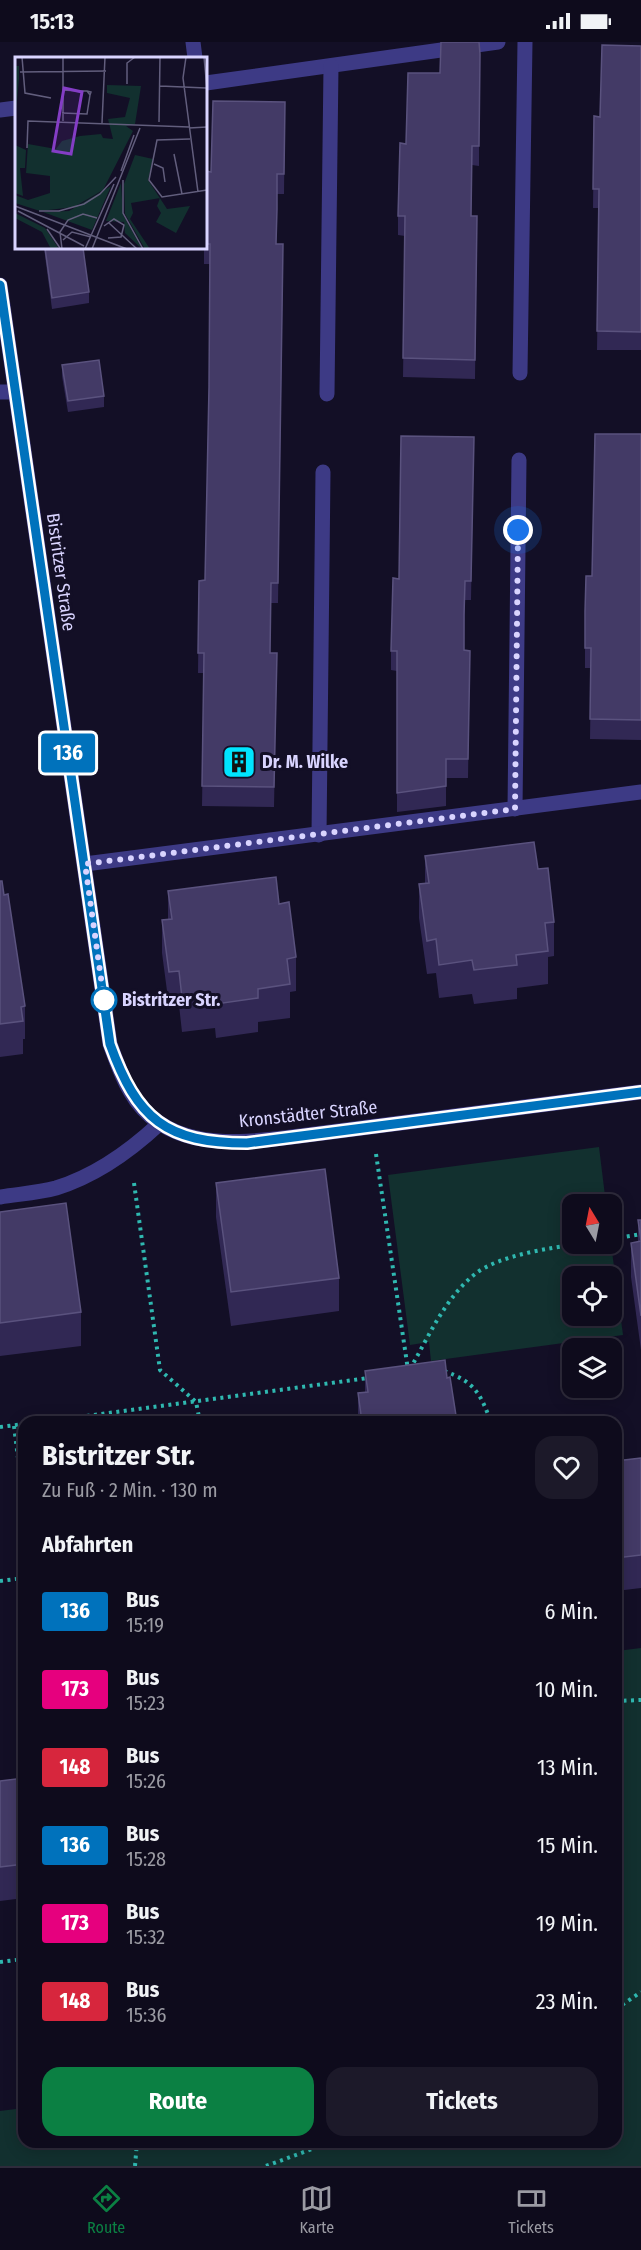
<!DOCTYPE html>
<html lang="de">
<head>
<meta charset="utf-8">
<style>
  :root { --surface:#0e0b1c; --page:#1c1929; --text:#f1f3f6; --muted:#9b9ba3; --line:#2e2b3b; --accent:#0b8043 }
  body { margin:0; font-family:"Fira Sans Condensed",sans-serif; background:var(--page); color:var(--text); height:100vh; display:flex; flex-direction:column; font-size:22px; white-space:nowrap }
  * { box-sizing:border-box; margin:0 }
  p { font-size:20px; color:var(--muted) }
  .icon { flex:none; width:33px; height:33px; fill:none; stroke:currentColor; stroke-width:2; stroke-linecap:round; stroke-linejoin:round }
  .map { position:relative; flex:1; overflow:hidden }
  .drawer { position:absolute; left:18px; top:1374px; width:604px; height:732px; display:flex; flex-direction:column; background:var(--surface); border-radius:18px; box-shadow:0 3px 15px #0003,0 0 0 2px var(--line) }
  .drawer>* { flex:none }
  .badge { padding:0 12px; border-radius:4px; font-size:21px; line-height:39px }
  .needle { width:39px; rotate:350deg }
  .tools { position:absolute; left:562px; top:1152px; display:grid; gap:12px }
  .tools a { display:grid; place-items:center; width:60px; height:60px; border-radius:12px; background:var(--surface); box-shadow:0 3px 15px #0003,0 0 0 2px var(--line); font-size:30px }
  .you { position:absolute; width:30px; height:30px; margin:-15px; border:4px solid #fff; border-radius:50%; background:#1a73e8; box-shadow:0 0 0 9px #1a73e833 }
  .map>.badge { position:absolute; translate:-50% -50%; box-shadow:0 0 0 3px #fff }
  h2 { padding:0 24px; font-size:22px; line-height:54px }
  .round { display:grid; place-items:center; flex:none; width:63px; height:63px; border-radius:18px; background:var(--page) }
  .summary { display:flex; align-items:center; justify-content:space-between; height:102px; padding:0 24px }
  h1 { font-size:28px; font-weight:700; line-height:45px }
  .primary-button { display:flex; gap:12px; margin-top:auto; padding:12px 24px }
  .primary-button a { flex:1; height:69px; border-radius:18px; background:var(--accent); color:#fff; font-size:24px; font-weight:700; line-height:69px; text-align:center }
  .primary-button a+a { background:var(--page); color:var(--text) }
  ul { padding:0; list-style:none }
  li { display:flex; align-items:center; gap:18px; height:78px; padding:0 24px }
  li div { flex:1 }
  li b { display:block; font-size:22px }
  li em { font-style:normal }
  li .badge { min-width:66px; font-weight:700; text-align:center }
  .status { display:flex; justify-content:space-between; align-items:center; height:42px; padding:0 30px; background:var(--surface); direction:ltr }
  .status svg { height:16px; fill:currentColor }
  .menu { display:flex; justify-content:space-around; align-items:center; height:84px; border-top:2px solid var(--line); background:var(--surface); font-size:16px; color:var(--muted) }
  .menu a { display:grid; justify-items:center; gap:3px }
  .menu .active { color:var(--accent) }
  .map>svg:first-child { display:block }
</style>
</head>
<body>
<div class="status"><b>15:13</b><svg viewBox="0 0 49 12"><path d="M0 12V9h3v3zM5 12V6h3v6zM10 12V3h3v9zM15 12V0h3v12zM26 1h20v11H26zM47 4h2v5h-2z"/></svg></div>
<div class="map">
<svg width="641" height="2124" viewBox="0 0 641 2124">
  <rect width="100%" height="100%" fill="#130f26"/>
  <g fill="#12302f" fill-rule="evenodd">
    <path d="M599 1105 606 1162H573V1202H611L623 1293 431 1319 429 1300 410 1303 388 1133ZM573 1234H612V1274H573Z"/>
    <polygon points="641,1606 641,2124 0,2124 0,2069 24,2066 24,2100 616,2100 617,1609"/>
  </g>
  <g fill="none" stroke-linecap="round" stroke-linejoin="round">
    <g stroke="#2fb8b0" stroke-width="4" stroke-dasharray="3 4.5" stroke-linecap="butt">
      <polyline points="376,1112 408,1328"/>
      <polyline points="134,1141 160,1328 196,1360 200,1380"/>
      <polyline points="612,1197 641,1192"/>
      <path d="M410 1327C429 1294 445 1256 475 1232 500 1213 549 1206 580 1202"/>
      <path d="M444 1329C475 1340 480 1351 491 1380"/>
      <polyline points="42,1380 368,1336"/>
      <polyline points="14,1384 24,1464"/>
      <polyline points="0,1385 24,1382"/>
      <polyline points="616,1413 624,1420"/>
      <polyline points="0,1539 24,1536"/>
      <polyline points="616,1659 641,1658"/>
      <polyline points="0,1920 24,1917"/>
      <polyline points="616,1967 641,1950"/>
      <polyline points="135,2124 137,2100"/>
      <polyline points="266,2124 331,2100"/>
    </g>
    <g stroke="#3d3a85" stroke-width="15">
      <polyline points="193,0 195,16"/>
      <polyline points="206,41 498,0"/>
      <polyline points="0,68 16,66"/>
      <path d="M0 243 110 1002C116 1018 121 1034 130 1049 164 1109 234 1102 292 1095L641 1050"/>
      <polyline points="520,331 525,0"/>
      <polyline points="0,350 15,350"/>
      <polyline points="327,352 331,24"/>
      <polyline points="515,767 519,418"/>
      <polyline points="319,793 323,430"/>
      <polyline points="85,822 641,750"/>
      <path d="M0 1155C18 1152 38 1151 56 1146 95 1134 130 1109 159 1082"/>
    </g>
  </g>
  <g fill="#312854">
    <polygon points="479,0 479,124 472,123 471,174 477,174 475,337 403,335 405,194 398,193 398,174 406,102 440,31"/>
    <polygon points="641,4 641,308 597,308 599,166 593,166 594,74 600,75"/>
    <polygon points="285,60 284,152 277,152 277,187 276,202 283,222 278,561 271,561 270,611 277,611 274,765 202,764 204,631 198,631 199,539 205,538 209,345 210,222 204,222 204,206 206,206 206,129 211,130"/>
    <polygon points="44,206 83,206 89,250 89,261 52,267"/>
    <polygon points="62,323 104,354 104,365 68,370 62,334"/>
    <polygon points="641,392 641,698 590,697 591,626 585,626 585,570 592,534"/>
    <polygon points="474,395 471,558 465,558 464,608 470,609 468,736 446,736 446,764 397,770 397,629 391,628 391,609 399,537"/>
    <polygon points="425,814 538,827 554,880 554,914 548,915 548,942 517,946 517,957 474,962 472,952 439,956 436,931 427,932 419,876 419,842 425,842"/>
    <polygon points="0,839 25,964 25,997 23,997 23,1012 0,1015"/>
    <polygon points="168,849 279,862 296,915 296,949 290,950 290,976 258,980 258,990 216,996 215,986 182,990 179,963 169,964 162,911 162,878 168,877"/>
    <polygon points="216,1141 339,1236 339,1269 231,1284 216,1175"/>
    <polygon points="0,1170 81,1270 81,1304 0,1314"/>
    <polygon points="638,1178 641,1178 641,1308 631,1235 631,1201 638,1200"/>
    <polygon points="365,1329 447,1336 457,1380 358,1380 358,1351 365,1350"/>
    <polygon points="641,1416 641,1546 616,1549 616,1419"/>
    <polygon points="24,1736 24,1856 0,1859 0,1739"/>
  </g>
  <g fill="#433a66" stroke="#5a527e" stroke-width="1.5">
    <polygon points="441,0 479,0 480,12 479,104 472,104 471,174 477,174 475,318 403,316 405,174 398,174 400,101 406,102 408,31 440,31"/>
    <polygon points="602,3 641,4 641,290 597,289 599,147 593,147 594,74 600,75"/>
    <polygon points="213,59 285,60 284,132 277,132 277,167 276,202 283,202 278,541 271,541 270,611 277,611 274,745 202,744 204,611 198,611 199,539 205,538 209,345 210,202 206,202 206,129 211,130"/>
    <polygon points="45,206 83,206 89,250 52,256"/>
    <polygon points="99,318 104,354 68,359 62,323"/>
    <polygon points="595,392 641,392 641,678 590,677 591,606 585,606 585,570 586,534 592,534"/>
    <polygon points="401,394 474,395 471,539 465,539 464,573 464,608 470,609 468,717 446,717 446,744 397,751 397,609 391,609 393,536 399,537"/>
    <polygon points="534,800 538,827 548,826 554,880 545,881 548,909 516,913 517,923 474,928 472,918 439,923 436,897 427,899 419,842 429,841 425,814"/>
    <polygon points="276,835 279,862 289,860 296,915 287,917 290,942 258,947 258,956 216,962 215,952 182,956 179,929 169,930 162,878 172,877 168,849"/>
    <polygon points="0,839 2,839 4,853 8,852 25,964 21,965 23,979 0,982"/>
    <polygon points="325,1127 339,1236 231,1250 216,1141"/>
    <polygon points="66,1161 81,1270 0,1281 0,1170"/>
    <polygon points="638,1178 641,1178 641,1274 631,1201 641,1199"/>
    <polygon points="445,1318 447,1336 450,1335 457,1380 362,1380 358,1351 368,1350 365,1329"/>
    <polygon points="641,1416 641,1513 616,1516 616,1419"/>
    <polygon points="24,1736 24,1822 0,1825 0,1739"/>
  </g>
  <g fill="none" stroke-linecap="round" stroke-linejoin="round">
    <defs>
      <path id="line" d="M0 243 110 1002C137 1077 166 1101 247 1101L641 1050"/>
    </defs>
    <use href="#line" stroke="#fff" stroke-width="14"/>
    <use href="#line" stroke="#0072bc" stroke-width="9"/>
    <polyline stroke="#d9d4ff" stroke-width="6" stroke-dasharray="0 10.8" points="104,958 85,822 515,767 518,488"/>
  </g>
  <defs>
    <symbol id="building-square" viewBox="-11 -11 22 22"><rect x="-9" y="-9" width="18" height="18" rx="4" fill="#00e5ff" stroke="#130f26"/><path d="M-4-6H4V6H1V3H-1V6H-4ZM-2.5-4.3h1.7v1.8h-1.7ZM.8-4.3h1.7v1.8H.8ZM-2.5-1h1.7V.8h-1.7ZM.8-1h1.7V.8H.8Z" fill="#111"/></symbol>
  </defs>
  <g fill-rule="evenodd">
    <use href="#building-square" x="220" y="701" width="38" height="38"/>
  </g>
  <circle fill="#fff" stroke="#0072bc" stroke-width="3" cx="104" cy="958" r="12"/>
  <g text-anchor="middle" stroke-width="6" stroke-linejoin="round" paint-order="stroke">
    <g font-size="18" fill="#d9d4ff" stroke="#130f26">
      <text transform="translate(61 530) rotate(82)" y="6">Bistritzer Straße</text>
      <text transform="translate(308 1072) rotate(-6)" y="6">Kronstädter Straße</text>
    </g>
    <g font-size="18" font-weight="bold" fill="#d9d4ff" stroke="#130f26" text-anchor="start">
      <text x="262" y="726">Dr. M. Wilke</text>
    </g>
    <g font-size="18" font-weight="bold" fill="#d9d4ff" stroke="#130f26" text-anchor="start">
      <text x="122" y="964">Bistritzer Str.</text>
    </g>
  </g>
  <g transform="translate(15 15)">
    <rect width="192" height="192" fill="#130f26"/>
    <path d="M0 9H4V22L0 65ZM92 28 126 29 120 67 111 69 118 74 88 133 59 150 25 154 0 146V138L13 143 35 136V119L11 116 13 87 41 92 47 84 65 79 86 77 88 81 98 82 93 62 110 60 115 41 92 36ZM0 88 11 93 10 111H5L8 139 0 136ZM120 98 138 102 133 123 152 152 175 149 161 176 141 165 146 156 142 149 145 141 116 146 118 156 115 162 135 192H130L110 157 109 127ZM106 126 108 158 127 192 110 176 109 165 91 164ZM96 129 77 173 28 155 54 154ZM0 156 30 171 44 192H36L27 175 0 161Z" fill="#12302f"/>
    <path fill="none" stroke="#625e7d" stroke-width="1.5" d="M7 0 10 36 36 41M171 0 168 21 183 135M189 0 192 32M5 15 91 14M112 27V6L120 0M145 29 191 31M48 33 64 34H72L76 35 75 38 72 34M47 56 72 57 75 38M48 64V0M144 65 145 0M87 66 90 0M174 71 192 70M175 82 142 83 134 123 147 140 192 133M12 91 13 64 174 70M159 97 167 137M139 107 148 111 150 125M106 114 119 78M108 123V156L128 192M0 149 112 192M3 154 69 189M24 154H44L69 147 85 137 101 120M94 166 122 192M89 169 99 162 109 168 106 180 93 181M32 172 45 191M48 183 57 175 76 180M47 192 45 175 53 163 68 157 82 161M70 192 99 127M77 192 125 71"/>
    <path fill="#843dc5" fill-opacity="0.15" stroke="#843dc5" stroke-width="3" d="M49 31 67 35 56 97 38 94Z"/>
    <rect width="192" height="192" fill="none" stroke="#d9d4ff" stroke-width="3"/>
  </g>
</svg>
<div class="tools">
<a><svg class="needle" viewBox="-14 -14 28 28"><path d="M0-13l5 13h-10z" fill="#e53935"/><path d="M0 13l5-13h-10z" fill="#9b9ba3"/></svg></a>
<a><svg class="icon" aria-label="locate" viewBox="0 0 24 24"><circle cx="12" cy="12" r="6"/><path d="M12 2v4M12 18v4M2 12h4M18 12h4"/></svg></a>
<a><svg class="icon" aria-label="layers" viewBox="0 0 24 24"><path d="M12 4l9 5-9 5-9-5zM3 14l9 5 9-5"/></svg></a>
</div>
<div class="you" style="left:518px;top:488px"></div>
<b class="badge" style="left:68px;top:711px;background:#0072bc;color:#fff">136</b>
<section class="drawer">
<div class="summary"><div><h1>Bistritzer Str.</h1><p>Zu Fuß · 2 Min. · 130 m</p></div><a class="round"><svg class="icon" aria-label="heart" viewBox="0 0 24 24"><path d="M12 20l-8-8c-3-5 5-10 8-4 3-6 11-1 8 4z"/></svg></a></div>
<h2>Abfahrten</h2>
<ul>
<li><span class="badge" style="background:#0072bc;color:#fff">136</span><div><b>Bus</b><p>15:19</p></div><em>6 Min.</em></li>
<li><span class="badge" style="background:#e6007e;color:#fff">173</span><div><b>Bus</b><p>15:23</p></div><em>10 Min.</em></li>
<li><span class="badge" style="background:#d7263d;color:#fff">148</span><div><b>Bus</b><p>15:26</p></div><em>13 Min.</em></li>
<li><span class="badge" style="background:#0072bc;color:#fff">136</span><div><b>Bus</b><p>15:28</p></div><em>15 Min.</em></li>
<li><span class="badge" style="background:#e6007e;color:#fff">173</span><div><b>Bus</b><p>15:32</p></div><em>19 Min.</em></li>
<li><span class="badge" style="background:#d7263d;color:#fff">148</span><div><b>Bus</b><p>15:36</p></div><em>23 Min.</em></li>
</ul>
<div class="primary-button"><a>Route</a><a>Tickets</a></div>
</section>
</div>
<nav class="menu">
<a class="active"><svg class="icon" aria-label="directions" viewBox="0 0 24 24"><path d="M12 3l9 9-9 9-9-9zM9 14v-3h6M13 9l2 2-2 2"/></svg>Route</a>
<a><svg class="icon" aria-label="map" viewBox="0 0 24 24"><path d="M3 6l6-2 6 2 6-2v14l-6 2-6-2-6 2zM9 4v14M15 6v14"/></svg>Karte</a>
<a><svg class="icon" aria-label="tickets" viewBox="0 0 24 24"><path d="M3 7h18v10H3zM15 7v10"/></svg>Tickets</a>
</nav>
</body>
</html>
